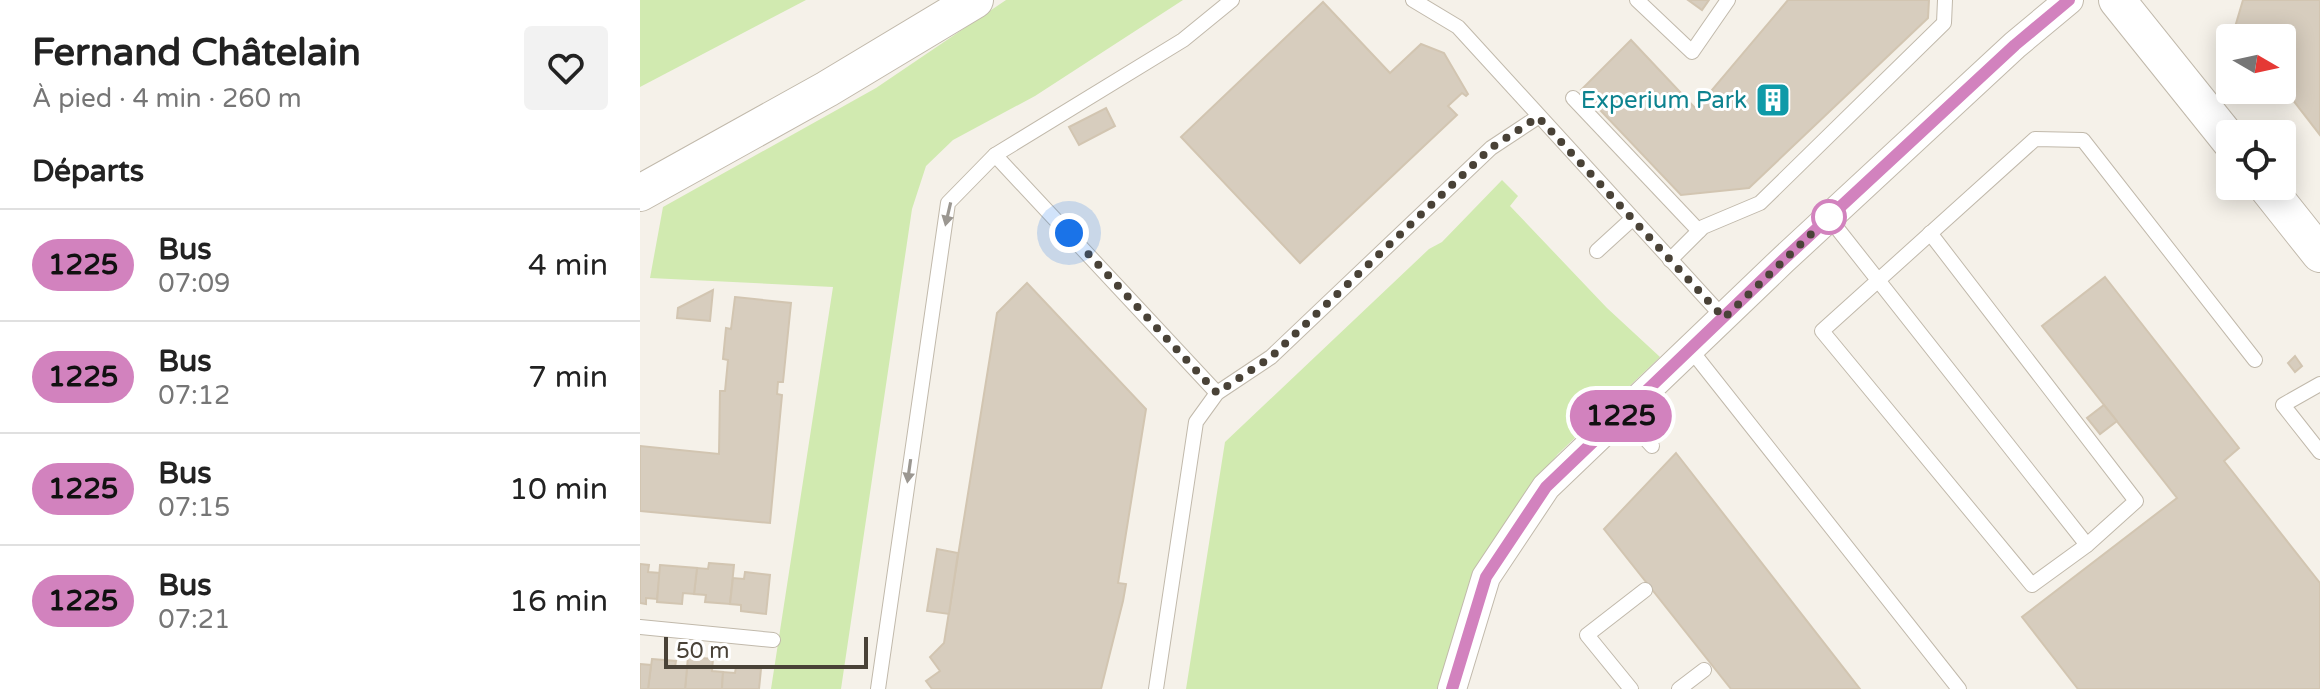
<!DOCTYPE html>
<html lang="fr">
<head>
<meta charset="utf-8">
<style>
  :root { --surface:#fff; --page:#f2f2f2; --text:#222; --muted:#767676; --line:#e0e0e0 }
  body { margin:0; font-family:"Varela Round",sans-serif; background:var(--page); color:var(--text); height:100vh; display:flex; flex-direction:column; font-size:30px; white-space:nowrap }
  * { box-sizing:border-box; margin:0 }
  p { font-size:26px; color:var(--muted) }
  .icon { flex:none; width:44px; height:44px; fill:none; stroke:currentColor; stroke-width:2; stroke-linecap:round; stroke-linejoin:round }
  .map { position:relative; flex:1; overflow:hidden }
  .drawer { display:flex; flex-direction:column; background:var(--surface); width:640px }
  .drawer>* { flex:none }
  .badge { padding:0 16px; border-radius:26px; font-size:28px; line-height:52px }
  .needle { width:52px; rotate:99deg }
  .controls { position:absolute; left:1576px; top:24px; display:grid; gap:16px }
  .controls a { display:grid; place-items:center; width:80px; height:80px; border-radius:8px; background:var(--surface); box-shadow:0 4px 20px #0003; font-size:40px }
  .scale { position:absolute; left:24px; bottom:20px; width:204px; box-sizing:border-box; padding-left:8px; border:4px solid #494237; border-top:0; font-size:22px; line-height:28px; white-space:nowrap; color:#494237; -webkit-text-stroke:6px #fff; paint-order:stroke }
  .you { position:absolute; width:40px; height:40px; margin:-20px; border:6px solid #fff; border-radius:50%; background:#1a73e8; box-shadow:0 0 0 12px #1a73e833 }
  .map>.badge { position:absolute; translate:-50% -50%; box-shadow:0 0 0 4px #fff }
  h2 { padding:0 32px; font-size:30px; line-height:72px }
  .round { display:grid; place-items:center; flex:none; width:84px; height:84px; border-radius:8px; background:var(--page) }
  .head { display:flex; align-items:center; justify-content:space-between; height:136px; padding:0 32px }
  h1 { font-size:38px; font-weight:800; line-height:60px }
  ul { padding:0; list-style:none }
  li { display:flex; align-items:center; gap:24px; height:112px; padding:0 32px; border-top:2px solid var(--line) }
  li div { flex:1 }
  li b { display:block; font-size:30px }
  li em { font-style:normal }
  li .badge { min-width:88px; font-weight:700; text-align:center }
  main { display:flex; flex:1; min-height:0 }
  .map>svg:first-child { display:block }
</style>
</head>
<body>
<main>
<section class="drawer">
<div class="head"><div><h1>Fernand Châtelain</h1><p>À pied · 4 min · 260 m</p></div><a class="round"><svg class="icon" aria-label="heart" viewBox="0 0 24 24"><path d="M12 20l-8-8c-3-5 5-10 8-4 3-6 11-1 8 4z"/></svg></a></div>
<h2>Départs</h2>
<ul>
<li><span class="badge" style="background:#d282be;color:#111">1225</span><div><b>Bus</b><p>07:09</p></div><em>4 min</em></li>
<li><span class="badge" style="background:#d282be;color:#111">1225</span><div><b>Bus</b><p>07:12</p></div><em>7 min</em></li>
<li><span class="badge" style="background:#d282be;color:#111">1225</span><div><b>Bus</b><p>07:15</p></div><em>10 min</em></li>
<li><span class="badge" style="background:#d282be;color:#111">1225</span><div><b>Bus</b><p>07:21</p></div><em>16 min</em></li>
</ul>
</section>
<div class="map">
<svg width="1680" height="689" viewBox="0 0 1680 689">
  <rect width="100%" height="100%" fill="#f5f1e9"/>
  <g fill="#d1eab0">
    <polygon points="0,0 166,0 0,87"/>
    <polygon points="366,0 543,0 395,96 313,140 286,166 272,209 201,689 131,689 193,287 10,278 23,207 236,88"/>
    <polygon points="862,180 878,196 870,206 967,308 1020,357 918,454 889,488 799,689 546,689 585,442 789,249 802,242"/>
  </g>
  <g fill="#d7cdbe" stroke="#d2c5b1" stroke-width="2">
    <polygon points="1048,0 1069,0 1062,10"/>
    <polygon points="1148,0 1289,0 1288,18 1109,188 1041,195 941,90 991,40 1056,109"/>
    <polygon points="1680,0 1680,135 1642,86 1642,38 1604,38 1595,27 1603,0"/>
    <polygon points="683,2 750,73 781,44 804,53 828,94 826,96 822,93 808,106 817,115 660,263 541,137"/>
    <polygon points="466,108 475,126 439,145 429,127"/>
    <polygon points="1465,277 1599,448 1584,461 1680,583 1680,689 1438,689 1382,617 1537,498 1402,326"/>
    <polygon points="387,283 506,409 478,583 486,584 483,601 461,689 292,689 286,681 300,671 290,657 304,643 357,313"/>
    <polygon points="73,290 70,321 37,318 38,308"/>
    <polygon points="95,297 151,303 143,382 138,382 137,394 142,395 130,523 0,511 0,446 79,454 80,391 85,391 88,360 83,359 86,328 91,329"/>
    <polygon points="1655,356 1662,366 1655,372 1648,363"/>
    <polygon points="1464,405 1477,421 1460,434 1447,418"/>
    <polygon points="1036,453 1220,689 1091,689 964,529"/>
    <polygon points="297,549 318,553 309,614 287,611"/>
    <polygon points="69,563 94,565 90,604 65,602 66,595 54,594 57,568 68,569"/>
    <polygon points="0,564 9,565 8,572 20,573 17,599 6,598 6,604 0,603"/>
    <polygon points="20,565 57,568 54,594 43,593 42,604 17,602"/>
    <polygon points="105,572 130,575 126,614 101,611 101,605 90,604 93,578 104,579"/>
    <polygon points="48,657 73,659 72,671 83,672 82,689 45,689"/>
    <polygon points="12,659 36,661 35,667 47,668 45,689 8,689"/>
    <polygon points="0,664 11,665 8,689 0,689"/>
    <polygon points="96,667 121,669 119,689 82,689 83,672 95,673"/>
  </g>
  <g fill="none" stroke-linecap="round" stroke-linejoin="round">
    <defs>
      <g id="service">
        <polyline points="773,0 818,27 1084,318"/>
        <polyline points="997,0 1052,52 1088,0"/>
        <polyline points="933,98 1059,231"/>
        <polyline points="355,155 577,393"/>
        <path d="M1189 218 1447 545 1392 585 1182 331C1253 267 1324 203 1395 139L1443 140 1615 360"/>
        <polyline points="1290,233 1496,501 1447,545"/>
        <polyline points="957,251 992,219"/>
        <polyline points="1030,260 1063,227 1120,203 1304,23 1305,0"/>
        <polyline points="1051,350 1319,689"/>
        <polyline points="1680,384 1643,405 1680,452"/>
        <polyline points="983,414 1012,446"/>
        <polyline points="0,627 133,640"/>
        <polyline points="238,689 308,203 355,155 543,40 592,0"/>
        <polyline points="516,689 556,422 577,393 631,357 851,148 898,117"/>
        <polyline points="991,689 947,635 1005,590"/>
        <polyline points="1039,689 1064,670"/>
      </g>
      <polyline id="minor" points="812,689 846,577 906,487 1143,260 1375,45 1429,0"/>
      <g id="tertiary">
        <polyline points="1477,0 1590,141"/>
        <polyline points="1626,186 1680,254"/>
        <polyline points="0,193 187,89 335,0"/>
      </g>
    </defs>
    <use href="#service" stroke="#c1b9ab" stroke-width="16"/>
    <use href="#minor" stroke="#c1b9ab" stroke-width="30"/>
    <use href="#tertiary" stroke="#c1b9ab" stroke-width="38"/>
    <use href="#service" stroke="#fff" stroke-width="14"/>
    <use href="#minor" stroke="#fff" stroke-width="28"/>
    <use href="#tertiary" stroke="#fff" stroke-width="36"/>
  </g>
  <defs><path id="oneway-solid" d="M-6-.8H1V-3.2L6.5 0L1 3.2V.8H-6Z" transform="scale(2)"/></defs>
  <g fill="#9b9791">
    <use href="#oneway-solid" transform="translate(308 214) rotate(103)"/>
    <use href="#oneway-solid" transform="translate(269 471) rotate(98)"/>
  </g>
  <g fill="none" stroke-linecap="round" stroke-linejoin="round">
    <defs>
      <polyline id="line" points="812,689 846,577 906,487 1143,260 1375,45 1429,0"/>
    </defs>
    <use href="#line" stroke="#fff" stroke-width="18"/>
    <use href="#line" stroke="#d282be" stroke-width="12"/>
    <polyline stroke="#494237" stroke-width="8" stroke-dasharray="0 14.4" points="429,233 577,393 631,357 851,148 898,117 1084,318 1189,217"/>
  </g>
  <defs>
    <symbol id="building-square" viewBox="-11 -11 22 22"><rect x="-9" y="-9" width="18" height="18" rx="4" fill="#0f9aa8" stroke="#fff"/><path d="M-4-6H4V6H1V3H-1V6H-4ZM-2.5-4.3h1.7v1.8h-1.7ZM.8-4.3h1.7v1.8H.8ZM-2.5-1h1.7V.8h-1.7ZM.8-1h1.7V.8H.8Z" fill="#fff"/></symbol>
  </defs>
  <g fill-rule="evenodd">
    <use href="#building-square" x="1113" y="80" width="40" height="40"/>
  </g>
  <circle fill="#fff" stroke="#d282be" stroke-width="4" cx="1189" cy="217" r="16"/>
  <g text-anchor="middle" stroke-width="6" stroke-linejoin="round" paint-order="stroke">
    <g font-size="24" fill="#0d838f" stroke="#fff" text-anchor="end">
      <text x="1107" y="108">Experium Park</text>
    </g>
  </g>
</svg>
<div class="controls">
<a><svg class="needle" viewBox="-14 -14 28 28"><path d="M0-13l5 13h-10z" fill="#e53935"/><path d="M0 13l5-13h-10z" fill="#767676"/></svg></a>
<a><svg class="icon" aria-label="locate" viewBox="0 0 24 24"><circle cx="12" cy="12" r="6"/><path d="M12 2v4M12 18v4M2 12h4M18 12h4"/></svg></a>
</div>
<div class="scale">50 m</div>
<div class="you" style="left:429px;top:233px"></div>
<b class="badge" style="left:981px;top:416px;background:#d282be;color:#111">1225</b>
</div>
</main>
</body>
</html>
